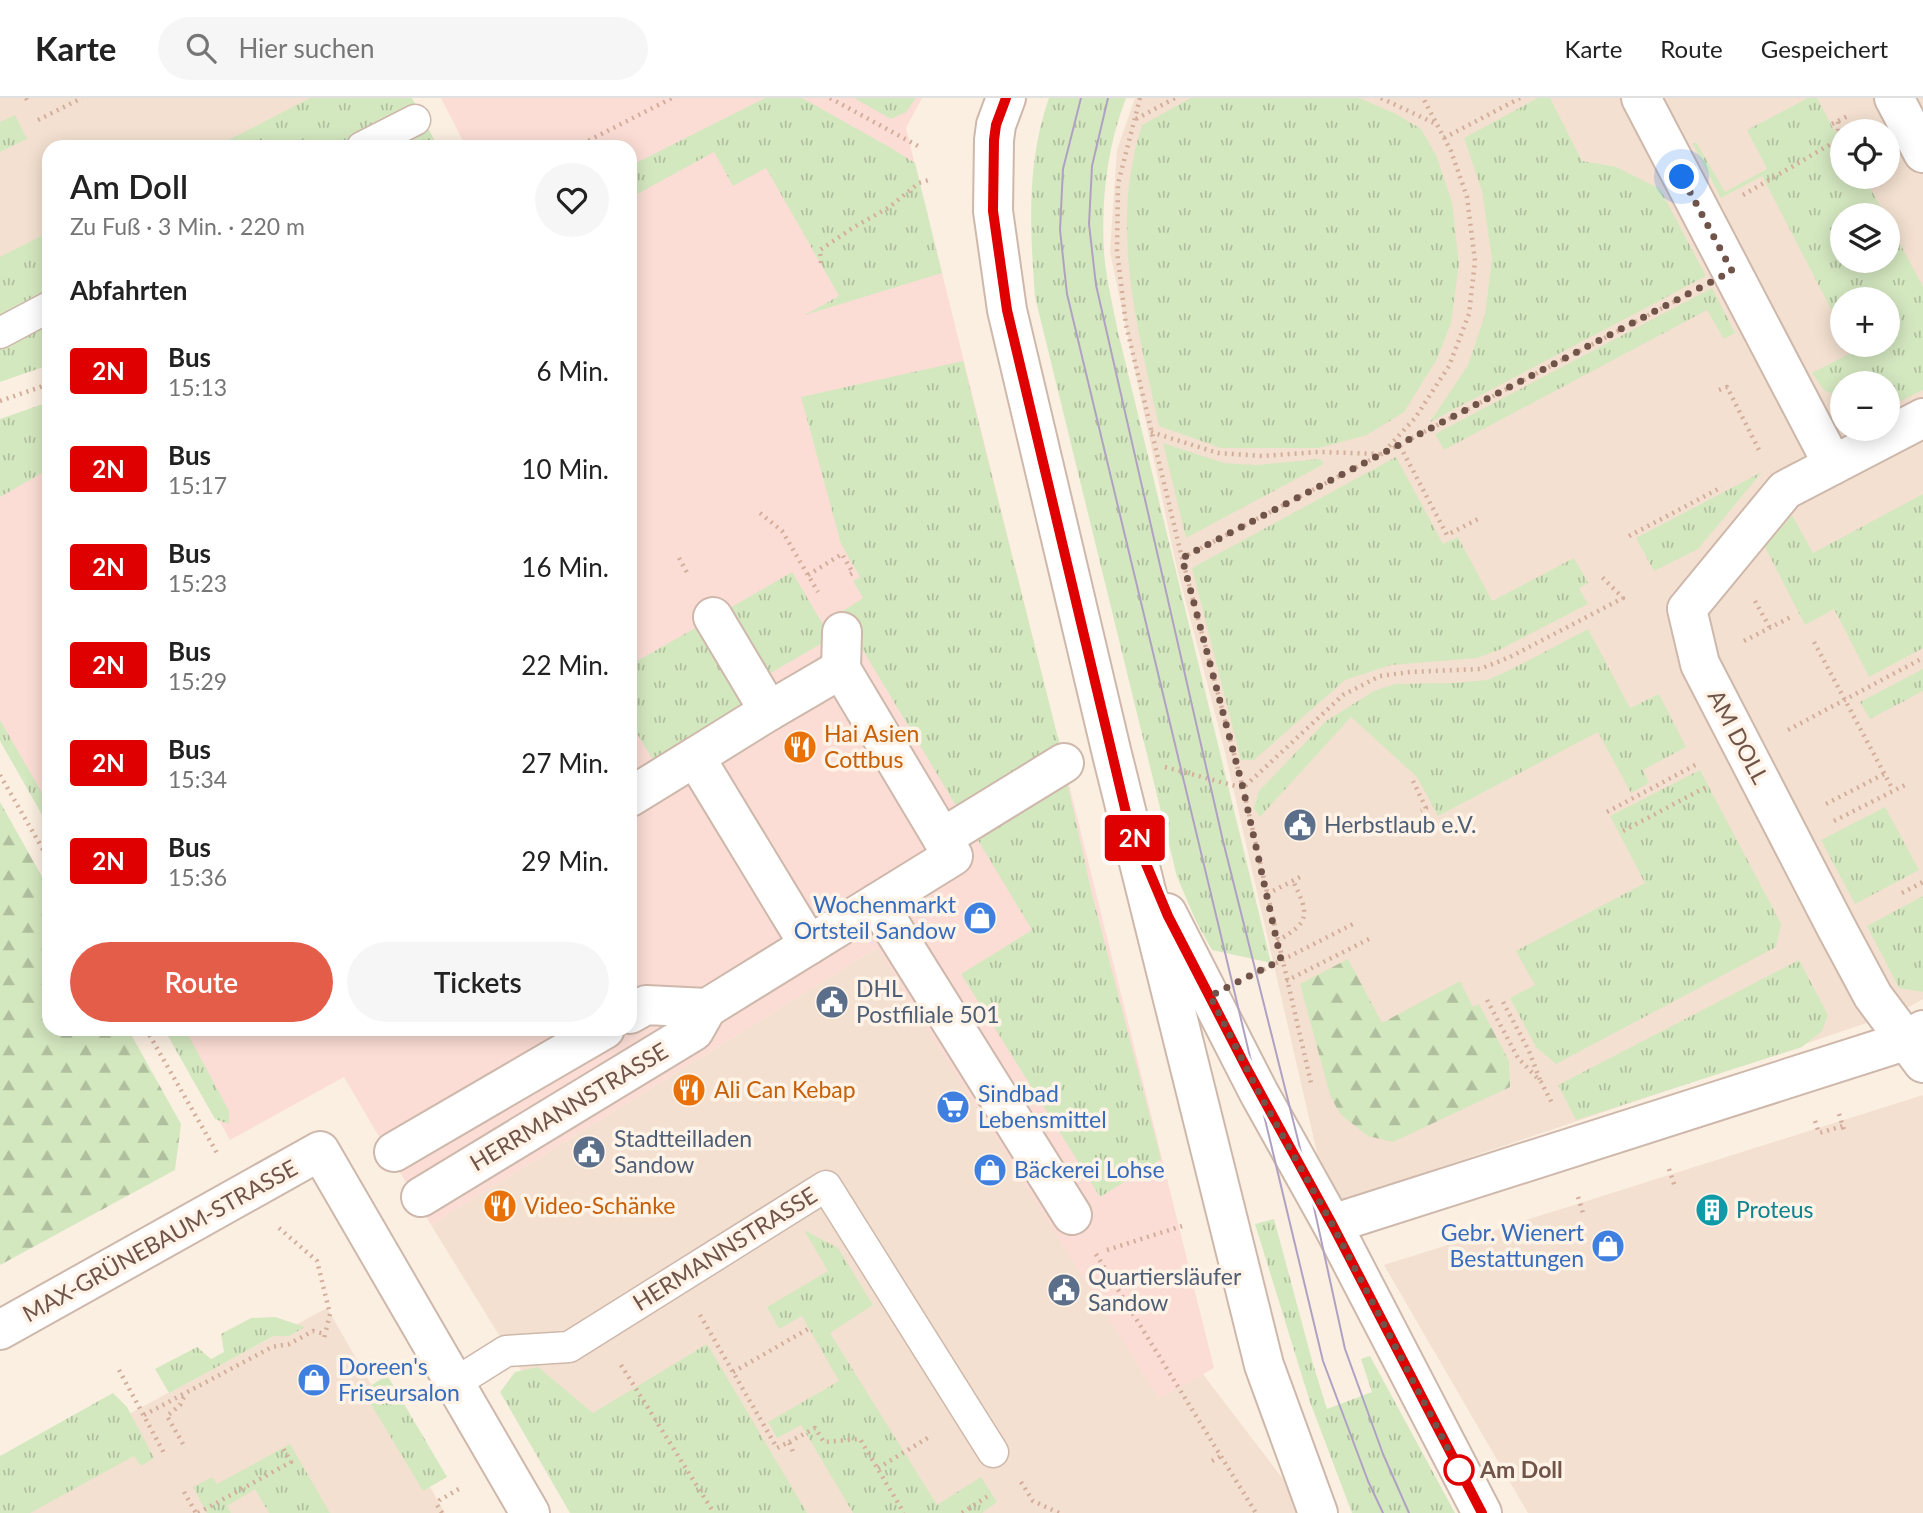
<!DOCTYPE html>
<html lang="de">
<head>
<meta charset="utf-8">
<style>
  :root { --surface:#fff; --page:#f6f6f6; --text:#222; --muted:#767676; --line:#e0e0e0; --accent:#e35d49 }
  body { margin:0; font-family:Lato,sans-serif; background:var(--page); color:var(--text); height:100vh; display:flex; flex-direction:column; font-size:26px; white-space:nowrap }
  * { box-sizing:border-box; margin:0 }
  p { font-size:23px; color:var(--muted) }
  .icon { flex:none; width:38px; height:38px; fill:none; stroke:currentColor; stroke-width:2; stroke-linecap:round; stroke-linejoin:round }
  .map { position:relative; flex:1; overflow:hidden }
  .panel { position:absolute; left:42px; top:42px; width:595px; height:896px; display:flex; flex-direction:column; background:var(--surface); border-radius:21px; box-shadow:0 4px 18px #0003 }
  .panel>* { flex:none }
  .badge { padding:0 14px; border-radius:5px; font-size:24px; line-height:46px }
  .buttons { position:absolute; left:1830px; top:21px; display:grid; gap:14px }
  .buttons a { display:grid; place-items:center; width:70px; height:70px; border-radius:50%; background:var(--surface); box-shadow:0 4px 18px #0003; font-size:35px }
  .you { position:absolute; width:35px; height:35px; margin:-18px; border:5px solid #fff; border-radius:50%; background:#1a73e8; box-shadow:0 0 0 10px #1a73e833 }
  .map>.badge { position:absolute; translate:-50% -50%; box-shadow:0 0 0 4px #fff }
  h2 { padding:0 28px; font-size:26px; line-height:63px }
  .round { display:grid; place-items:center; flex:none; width:74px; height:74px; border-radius:37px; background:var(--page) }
  .summary { display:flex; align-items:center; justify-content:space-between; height:119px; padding:0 28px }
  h1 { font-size:33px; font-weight:600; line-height:52px }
  .button { display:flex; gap:14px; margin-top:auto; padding:14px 28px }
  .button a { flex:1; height:80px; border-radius:42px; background:var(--accent); color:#fff; font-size:28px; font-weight:600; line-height:80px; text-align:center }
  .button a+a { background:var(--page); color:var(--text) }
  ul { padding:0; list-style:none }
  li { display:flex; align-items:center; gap:21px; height:98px; padding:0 28px }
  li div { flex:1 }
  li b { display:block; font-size:26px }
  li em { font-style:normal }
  li .badge { min-width:77px; font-weight:700; text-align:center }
  header { display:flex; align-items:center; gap:42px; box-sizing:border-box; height:98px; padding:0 35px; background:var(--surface); border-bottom:2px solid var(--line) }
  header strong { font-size:33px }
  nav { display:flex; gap:38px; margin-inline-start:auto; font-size:24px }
  .search { width:490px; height:63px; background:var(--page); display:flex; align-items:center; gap:18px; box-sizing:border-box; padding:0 24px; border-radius:38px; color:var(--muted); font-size:26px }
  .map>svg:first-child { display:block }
</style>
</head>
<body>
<header>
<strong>Karte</strong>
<div class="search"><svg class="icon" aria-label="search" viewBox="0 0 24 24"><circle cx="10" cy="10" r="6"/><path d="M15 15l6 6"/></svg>Hier suchen</div>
<nav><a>Karte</a><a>Route</a><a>Gespeichert</a></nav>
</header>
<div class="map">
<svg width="1923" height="1415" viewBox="0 0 1923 1415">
  <defs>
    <pattern id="grass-tufts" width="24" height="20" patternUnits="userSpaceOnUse" patternTransform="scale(1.75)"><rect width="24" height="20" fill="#d4e8c0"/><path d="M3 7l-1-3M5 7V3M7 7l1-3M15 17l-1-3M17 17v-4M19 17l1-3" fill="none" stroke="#b0bf9e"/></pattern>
    <pattern id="forest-firs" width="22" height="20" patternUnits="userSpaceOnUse" patternTransform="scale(1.75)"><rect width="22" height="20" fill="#d4e8c0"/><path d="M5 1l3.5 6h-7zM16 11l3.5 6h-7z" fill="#b0bf9e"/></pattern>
  </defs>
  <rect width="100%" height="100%" fill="#fbefe1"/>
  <g fill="#f3e0d0" fill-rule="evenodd">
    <polygon points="0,0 387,0 293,49 49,49 49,177 0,203"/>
    <path d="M1135 0H1923V901L1902 913 1329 1107 1224 650 1176 466 1110 154 1117 52ZM1843 33H1888V79H1843ZM1843 117H1888V163H1843ZM1843 201H1888V247H1843ZM1843 285H1888V331H1843Z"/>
    <polygon points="877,850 1309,1415 605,1415 538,1300 431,1127"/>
    <polygon points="1923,997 1923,1415 1528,1415 1384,1167"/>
    <polygon points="327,1210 445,1415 0,1415 0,1385"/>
  </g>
  <g fill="#fbddd5">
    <polygon points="441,0 922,0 906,30 1214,1270 1159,1301 877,850 431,1127 344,979 230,1042 168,931 630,931 630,49 466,49"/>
    <polygon points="49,359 49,720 0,632 0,386"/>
  </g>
  <g fill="url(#grass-tufts)">
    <polygon points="310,0 412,0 438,49 215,49"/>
    <polygon points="765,0 802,0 891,50 915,65 942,175 805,217 839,198 766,70 733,88 714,54 630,100 630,68"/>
    <polygon points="854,0 916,0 906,14 891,21"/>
    <path d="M1049 0H1126C1107 49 1101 102 1104 154 1106 181 1113 208 1118 234L1271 865 1212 852 1196 823 1177 779 1035 199C1030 132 1026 65 1049 0Z"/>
    <path d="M1191 0H1359L1394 15 1421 31 1436 57 1452 104 1459 166 1451 225 1437 261 1404 314 1367 337 1319 350H1221L1159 328C1137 227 1109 129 1142 27Z"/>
    <polygon points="1538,0 1550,0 1582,63 1616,69 1660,91 1706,178 1430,324 1468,267 1485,217 1492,161 1482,93 1464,40"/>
    <polygon points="1808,0 1817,0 1835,34 1839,32 1843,38 1843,79 1864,79 1885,117 1843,117 1843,163 1888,163 1888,123 1923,189 1923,292 1903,302 1888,305 1888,285 1843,285 1843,301 1824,292 1812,275 1853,254 1850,247 1888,247 1888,201 1843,201 1843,234 1762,78 1721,100 1693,46 1696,44 1725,94 1767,71 1747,32"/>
    <polygon points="15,17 27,41 0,54 0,24"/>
    <polygon points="49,134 49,267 0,284 0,159"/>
    <polygon points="1712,190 1735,235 1724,241 1707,212 1444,352 1435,336"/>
    <polygon points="963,263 1060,648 958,711 849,529 843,513 863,500 853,483 860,479 841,446 801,299"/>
    <polygon points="49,304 49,371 0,399 0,321"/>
    <polygon points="1163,345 1224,365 1257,367 1320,361 1324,366 1186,440"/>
    <polygon points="1396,359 1443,446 1458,439 1492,503 1574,460 1588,485 1579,490 1588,506 1499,552 1477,560 1391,567 1345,582 1254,662 1241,662 1192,470"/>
    <polygon points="1762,374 1698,451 1654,473 1636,440"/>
    <polygon points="1923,396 1923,550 1869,579 1834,511 1805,527 1765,449 1792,417 1813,455"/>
    <polygon points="792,474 831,540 769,576 730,510"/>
    <polygon points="697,529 745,608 653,662 630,624 630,567"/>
    <polygon points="1588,531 1630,610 1659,596 1686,649 1643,672 1649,685 1631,695 1598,634 1438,718 1417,679 1351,619 1260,719 1254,710 1259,693 1326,623 1374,593 1395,586 1454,585 1487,582 1510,572"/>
    <polygon points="1923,571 1923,593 1870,621 1860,604"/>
    <polygon points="0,622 49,707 49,729 0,643"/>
    <polygon points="1700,672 1781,826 1776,849 1556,966 1536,949 1510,900 1535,887 1516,853 1645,785 1610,718"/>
    <polygon points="1067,683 1092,796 1161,1061 1100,1099 961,876 1032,832 976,739"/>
    <polygon points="1885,709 1919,772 1855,806 1821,742"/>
    <polygon points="1923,798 1923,893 1922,894 1899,890 1867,828"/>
    <polygon points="1799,862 1828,917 1822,933 1802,949 1576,1022 1558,987"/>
    <polygon points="164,931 185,931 229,1013 229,1026 215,1021"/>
    <polygon points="1274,1121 1313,1266 1327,1311 1372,1294 1361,1261 1370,1258 1455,1415 1352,1415 1310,1304 1255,1126"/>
    <polygon points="804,1132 838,1150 873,1207 830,1235 937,1407 981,1379 997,1404 982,1415 853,1415 801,1327 777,1340 768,1324 839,1283 802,1218 779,1231 767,1209 828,1173"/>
    <polygon points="275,1219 305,1229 289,1238 274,1238 169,1295 155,1271 197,1249 211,1261 224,1254 221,1236 251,1220"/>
    <polygon points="707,1246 807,1415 570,1415 500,1294 515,1274 538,1269 593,1315"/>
    <polygon points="387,1277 447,1379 423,1393 363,1293"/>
    <polygon points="113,1295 127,1309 154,1360 141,1368 134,1358 30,1415 0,1415 0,1358"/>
    <polygon points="290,1346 330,1415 269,1415 255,1391 227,1408 231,1415 207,1415 193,1389 212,1379 217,1386"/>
  </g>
  <g fill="url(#forest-firs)">
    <polygon points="0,704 49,791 49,931 128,931 181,1026 175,1072 0,1167"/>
    <polygon points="1348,861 1382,925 1460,883 1473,909 1479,906 1509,963 1510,989 1393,1044 1368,1038 1340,1016 1330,997 1300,886"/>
  </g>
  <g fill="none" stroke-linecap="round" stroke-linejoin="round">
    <defs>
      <g id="service">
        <polyline points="362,49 415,22"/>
        <polyline points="0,235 49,209"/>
        <polyline points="455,1285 506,1253 569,1249 826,1088 993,1354"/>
      </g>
      <g id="pedestrian">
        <polyline points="713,519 769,613 695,659 809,847"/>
        <polyline points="841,571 842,534"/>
        <polyline points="769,613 841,571 942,740"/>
        <polyline points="630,699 695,659"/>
        <polyline points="877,805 1072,1117"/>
        <polyline points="630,916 646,907 707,910 953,758 942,740 1064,665"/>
        <polyline points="394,1054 605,931"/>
        <polyline points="421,1099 694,933 707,910"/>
      </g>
      <g id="minor">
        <polyline points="1641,0 1833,367"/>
        <polyline points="1894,0 1923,55"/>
        <polyline points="1923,320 1785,392 1687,511 1700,566 1836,829 1873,898 1923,965"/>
        <polyline points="1332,1126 1905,943 1923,932"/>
        <polyline points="0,1232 320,1053 530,1415"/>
      </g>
      <g id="tertiary">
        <polyline points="1006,0 996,27 994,42 993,113 1007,212 1111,652 1264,1267 1318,1415"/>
        <polyline points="1167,815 1259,995 1332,1126 1482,1415"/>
      </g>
    </defs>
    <use href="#service" stroke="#ceb8ab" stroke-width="33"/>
    <use href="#pedestrian" stroke="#ceb8ab" stroke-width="42"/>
    <use href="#minor" stroke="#ceb8ab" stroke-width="42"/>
    <use href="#tertiary" stroke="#ceb8ab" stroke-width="42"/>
    <g stroke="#d4ae9d" stroke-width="4.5" stroke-dasharray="2 5" stroke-linecap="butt">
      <polyline points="26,0 28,3"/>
      <polyline points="830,0 918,48"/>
      <polyline points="1140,0 1118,86 1117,153 1126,227 1182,460 1243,690 1311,985"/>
      <polyline points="1381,0 1436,26"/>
      <polyline points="1136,21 1175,0"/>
      <polyline points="38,22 82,0"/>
      <polyline points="1832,26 1850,17"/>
      <polyline points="1444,40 1520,0"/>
      <polyline points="576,49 672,0"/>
      <polyline points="1743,97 1838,42 1838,23"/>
      <polyline points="821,165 820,152 854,129 888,110 919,85 929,82"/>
      <polyline points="1719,292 1727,289 1759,352"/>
      <polyline points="0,303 49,286"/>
      <polyline points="1151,334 1218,355 1263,358 1319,354 1382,356 1415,320 1449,268 1469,216 1475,163 1467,99 1451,53 1423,0"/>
      <polyline points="1400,348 1447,437 1480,420"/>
      <polyline points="760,415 782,433 818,494"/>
      <polyline points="1629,438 1722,389"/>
      <polyline points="679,460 689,478"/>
      <polyline points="1182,460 1691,195"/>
      <polyline points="808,477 842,456 853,475 849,477"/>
      <polyline points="1755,503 1770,530"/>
      <polyline points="1744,543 1791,519"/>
      <polyline points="1814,544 1893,692"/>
      <polyline points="1788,632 1923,560"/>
      <polyline points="1165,669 1243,690 1343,597 1380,578 1410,574 1480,571 1510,559 1623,500 1601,478"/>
      <polyline points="0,677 49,762"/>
      <polyline points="1413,683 1426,710 1421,713"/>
      <polyline points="1826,706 1884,676"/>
      <polyline points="1607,714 1697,666"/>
      <polyline points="1834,723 1905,687"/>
      <polyline points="1623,733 1708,688"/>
      <polyline points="1902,795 1923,784"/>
      <polyline points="1267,796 1300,779"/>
      <path d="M1277 843C1311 824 1309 816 1293 783"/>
      <polyline points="1251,878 1355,825"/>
      <polyline points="1286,883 1369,841"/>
      <polyline points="1487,902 1518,960 1541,984 1552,1005"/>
      <polyline points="1503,904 1529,953 1540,982"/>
      <polyline points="146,931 217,1055"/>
      <polyline points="1839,1016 1845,1035"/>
      <polyline points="1815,1023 1819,1035 1843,1028"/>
      <polyline points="1669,1071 1675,1089"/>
      <polyline points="1578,1099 1584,1118"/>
      <polyline points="279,1130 317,1163 330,1216 325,1236"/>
      <polyline points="1107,1152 1182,1128"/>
      <polyline points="1096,1156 1256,1415"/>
      <polyline points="700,1217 777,1350 789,1344 793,1354"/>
      <polyline points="621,1267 714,1415"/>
      <polyline points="119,1272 164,1355"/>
      <polyline points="733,1274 808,1231"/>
      <polyline points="144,1317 272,1249 289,1246 313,1233 325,1236 324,1241"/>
      <polyline points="789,1344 815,1330 824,1344 860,1341 904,1415"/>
      <polyline points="183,1346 167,1318 180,1307 185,1297"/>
      <polyline points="1212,1363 1221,1358"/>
      <polyline points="878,1370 931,1338"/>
      <polyline points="1021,1384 1033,1403 1059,1415"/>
      <polyline points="184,1394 196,1415"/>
      <polyline points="198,1415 291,1364 283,1350"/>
      <polyline points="442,1415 437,1407 440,1402 462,1389"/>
      <polyline points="962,1415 988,1398"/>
    </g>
    <use href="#service" stroke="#fff" stroke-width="30"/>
    <use href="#pedestrian" stroke="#fff" stroke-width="38"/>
    <use href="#minor" stroke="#fff" stroke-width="38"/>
    <use href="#tertiary" stroke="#fff" stroke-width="38"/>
    <g stroke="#b0a1c3" stroke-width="2">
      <polyline points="1081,0 1063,71 1060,132 1067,196 1323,1263 1368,1383 1383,1415"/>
      <polyline points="1108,0 1092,68 1089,126 1096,187 1223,743 1308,1082 1345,1251 1383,1356 1409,1415"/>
    </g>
  </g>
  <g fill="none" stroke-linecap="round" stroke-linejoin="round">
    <defs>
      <polyline id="line" points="1006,0 996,27 994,42 993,113 1007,212 1128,723 1168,818 1247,971 1332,1126 1482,1415"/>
    </defs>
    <use href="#line" stroke="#fff" stroke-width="16"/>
    <use href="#line" stroke="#df0101" stroke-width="10"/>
    <polyline stroke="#715449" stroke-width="7" stroke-dasharray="0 12.6" points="1459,1372 1332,1126 1259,995 1210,898 1281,862 1243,690 1182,460 1732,173 1682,79"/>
  </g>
  <defs>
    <symbol id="restaurant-disc" viewBox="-11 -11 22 22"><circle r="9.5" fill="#e8710a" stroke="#fff3e7"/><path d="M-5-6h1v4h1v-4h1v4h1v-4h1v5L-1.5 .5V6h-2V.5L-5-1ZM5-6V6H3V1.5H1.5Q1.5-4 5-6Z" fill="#fff"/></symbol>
    <symbol id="civic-disc" viewBox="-11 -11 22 22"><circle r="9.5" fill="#5c6f8a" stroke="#fff3e7"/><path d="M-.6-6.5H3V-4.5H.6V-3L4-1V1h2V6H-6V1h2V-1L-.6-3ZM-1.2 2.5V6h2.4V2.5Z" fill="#fff"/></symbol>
    <symbol id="shop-disc" viewBox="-11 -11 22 22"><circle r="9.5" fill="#3f7fe0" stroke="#fff3e7"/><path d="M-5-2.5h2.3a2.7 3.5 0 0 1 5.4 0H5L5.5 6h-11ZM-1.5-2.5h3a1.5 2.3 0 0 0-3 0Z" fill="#fff"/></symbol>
    <symbol id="supermarket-disc" viewBox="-11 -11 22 22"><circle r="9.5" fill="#3f7fe0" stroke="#fff3e7"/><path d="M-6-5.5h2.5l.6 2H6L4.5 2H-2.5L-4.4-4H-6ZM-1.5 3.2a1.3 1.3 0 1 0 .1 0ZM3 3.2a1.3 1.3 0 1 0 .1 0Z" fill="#fff"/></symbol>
    <symbol id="building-disc" viewBox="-11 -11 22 22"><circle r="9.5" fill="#0f9aa8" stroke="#fff3e7"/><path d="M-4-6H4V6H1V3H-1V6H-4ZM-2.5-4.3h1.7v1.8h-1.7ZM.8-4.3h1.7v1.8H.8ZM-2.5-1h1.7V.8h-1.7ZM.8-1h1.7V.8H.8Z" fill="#fff"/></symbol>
  </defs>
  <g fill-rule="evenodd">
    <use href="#restaurant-disc" x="781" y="630" width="38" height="38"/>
    <use href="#civic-disc" x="1281" y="708" width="38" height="38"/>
    <use href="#shop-disc" x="961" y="801" width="38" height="38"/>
    <use href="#civic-disc" x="813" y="885" width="38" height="38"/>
    <use href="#restaurant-disc" x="670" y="973" width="38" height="38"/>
    <use href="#supermarket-disc" x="934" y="990" width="38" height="38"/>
    <use href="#civic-disc" x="570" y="1035" width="38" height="38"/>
    <use href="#shop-disc" x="971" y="1053" width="38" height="38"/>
    <use href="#restaurant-disc" x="481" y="1089" width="38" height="38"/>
    <use href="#building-disc" x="1693" y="1093" width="38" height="38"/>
    <use href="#shop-disc" x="1589" y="1129" width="38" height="38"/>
    <use href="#civic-disc" x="1045" y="1173" width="38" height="38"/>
    <use href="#shop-disc" x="295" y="1263" width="38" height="38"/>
  </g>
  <circle fill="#fff" stroke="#df0101" stroke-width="3.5" cx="1459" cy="1372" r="14"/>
  <g text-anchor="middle" stroke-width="7" stroke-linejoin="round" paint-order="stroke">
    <g font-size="23" fill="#c56008" stroke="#fff3e7" text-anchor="start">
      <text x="824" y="644">Hai Asien<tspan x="824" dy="26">Cottbus</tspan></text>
      <text x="714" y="1000">Ali Can Kebap</text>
      <text x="524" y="1116">Video-Schänke</text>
    </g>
    <g font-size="23" fill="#715449" stroke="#fff3e7">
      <text transform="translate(1738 639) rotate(62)" y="8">AM DOLL</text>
      <text transform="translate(569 1009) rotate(-31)" y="8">HERRMANNSTRASSE</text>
      <text transform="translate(160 1143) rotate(-29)" y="8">MAX-GRÜNEBAUM-STRASSE</text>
      <text transform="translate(725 1151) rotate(-32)" y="8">HERMANNSTRASSE</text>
    </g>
    <g font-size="23" fill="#4e5e75" stroke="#fff3e7" text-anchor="start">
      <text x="1324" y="735">Herbstlaub e.V.</text>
      <text x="856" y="899">DHL<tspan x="856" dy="26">Postfiliale 501</tspan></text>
      <text x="614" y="1049">Stadtteilladen<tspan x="614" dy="26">Sandow</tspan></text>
      <text x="1088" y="1187">Quartiersläufer<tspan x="1088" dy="26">Sandow</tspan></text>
    </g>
    <g font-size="23" fill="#366cbe" stroke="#fff3e7" text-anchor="start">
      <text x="956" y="815" text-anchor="end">Wochenmarkt<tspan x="956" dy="26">Ortsteil Sandow</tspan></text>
      <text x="978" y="1004">Sindbad<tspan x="978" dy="26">Lebensmittel</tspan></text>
      <text x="1014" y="1080">Bäckerei Lohse</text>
      <text x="1584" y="1143" text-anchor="end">Gebr. Wienert<tspan x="1584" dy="26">Bestattungen</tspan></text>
      <text x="338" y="1277">Doreen's<tspan x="338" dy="26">Friseursalon</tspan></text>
    </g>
    <g font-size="23" fill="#0d838f" stroke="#fff3e7" text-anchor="start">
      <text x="1736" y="1120">Proteus</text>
    </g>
    <g font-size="23" font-weight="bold" fill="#715449" stroke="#fff3e7" text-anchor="start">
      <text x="1480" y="1380">Am Doll</text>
    </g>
  </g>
</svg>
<div class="buttons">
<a><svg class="icon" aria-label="locate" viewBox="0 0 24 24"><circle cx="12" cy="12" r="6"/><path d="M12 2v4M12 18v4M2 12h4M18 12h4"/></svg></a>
<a><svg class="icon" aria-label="layers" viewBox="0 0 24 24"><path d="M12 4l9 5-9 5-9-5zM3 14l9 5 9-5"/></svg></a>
<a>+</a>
<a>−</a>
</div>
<div class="you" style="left:1682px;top:79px"></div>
<b class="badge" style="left:1135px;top:740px;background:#df0101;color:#fff">2N</b>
<section class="panel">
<div class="summary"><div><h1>Am Doll</h1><p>Zu Fuß · 3 Min. · 220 m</p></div><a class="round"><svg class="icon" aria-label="heart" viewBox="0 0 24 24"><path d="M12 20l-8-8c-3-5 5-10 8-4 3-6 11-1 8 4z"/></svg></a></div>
<h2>Abfahrten</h2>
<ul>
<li><span class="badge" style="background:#df0101;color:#fff">2N</span><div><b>Bus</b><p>15:13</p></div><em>6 Min.</em></li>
<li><span class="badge" style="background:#df0101;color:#fff">2N</span><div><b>Bus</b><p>15:17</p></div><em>10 Min.</em></li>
<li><span class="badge" style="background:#df0101;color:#fff">2N</span><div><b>Bus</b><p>15:23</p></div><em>16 Min.</em></li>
<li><span class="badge" style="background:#df0101;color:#fff">2N</span><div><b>Bus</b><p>15:29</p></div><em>22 Min.</em></li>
<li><span class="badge" style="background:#df0101;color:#fff">2N</span><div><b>Bus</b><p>15:34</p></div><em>27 Min.</em></li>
<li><span class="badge" style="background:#df0101;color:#fff">2N</span><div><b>Bus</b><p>15:36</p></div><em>29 Min.</em></li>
</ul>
<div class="button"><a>Route</a><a>Tickets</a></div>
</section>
</div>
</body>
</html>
